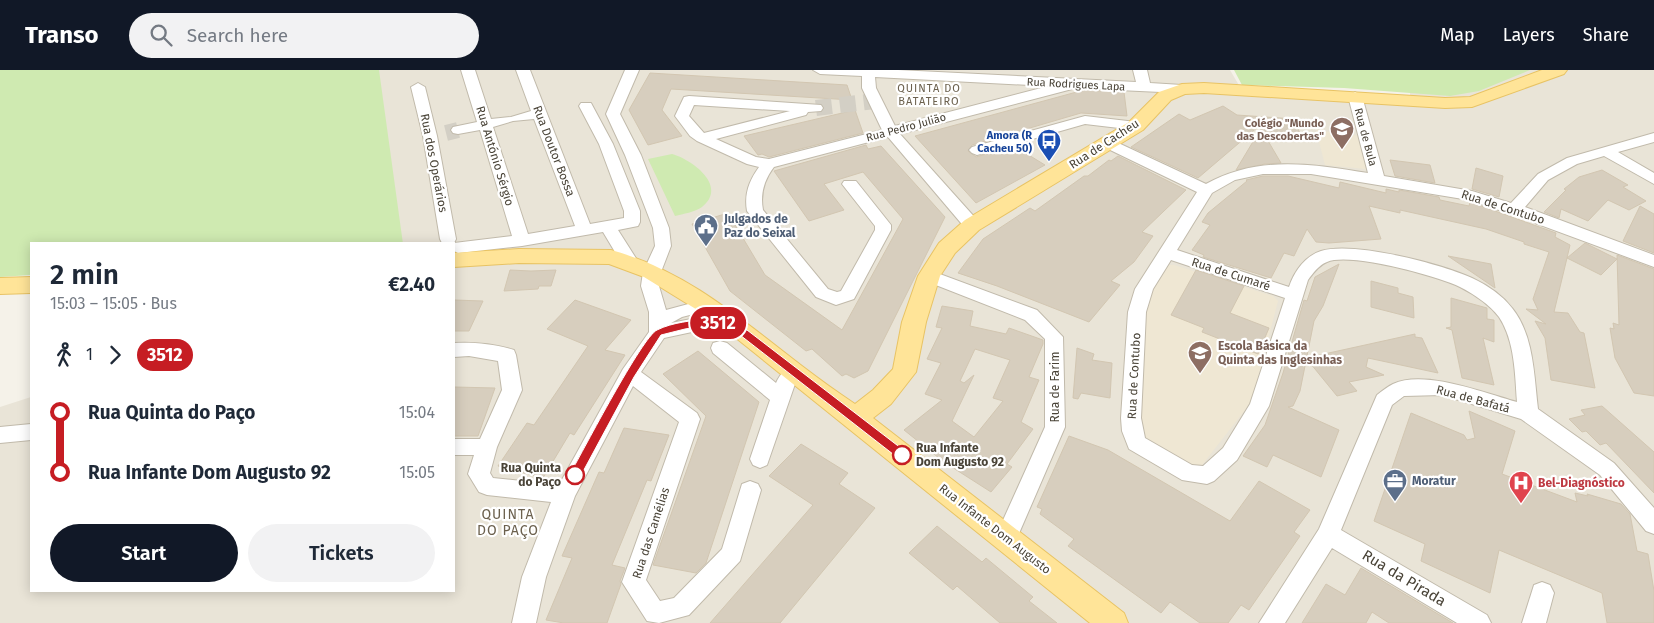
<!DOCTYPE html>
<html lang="en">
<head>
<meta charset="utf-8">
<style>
  :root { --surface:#fff; --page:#f2f2f3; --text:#1f2937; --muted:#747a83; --accent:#111827 }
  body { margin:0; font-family:"Fira Sans",sans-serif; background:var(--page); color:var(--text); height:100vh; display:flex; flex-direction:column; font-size:19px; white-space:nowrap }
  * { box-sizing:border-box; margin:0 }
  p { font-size:16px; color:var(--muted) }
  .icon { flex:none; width:28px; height:28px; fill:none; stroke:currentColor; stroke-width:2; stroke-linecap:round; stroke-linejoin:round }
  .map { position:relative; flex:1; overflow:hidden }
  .details { position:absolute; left:30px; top:172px; width:425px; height:350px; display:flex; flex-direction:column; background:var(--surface); border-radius:0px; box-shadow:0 2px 12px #0003 }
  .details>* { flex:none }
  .badge { padding:0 10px; border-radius:16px; font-size:18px; line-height:32px }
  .map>.badge { position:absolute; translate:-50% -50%; box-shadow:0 0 0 2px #fff }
  .legs { display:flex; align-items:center; gap:8px; height:55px; padding:0 20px; font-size:16px }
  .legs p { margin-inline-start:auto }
  .summary { display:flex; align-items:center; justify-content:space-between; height:85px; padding:0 20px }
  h1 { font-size:28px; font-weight:600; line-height:38px }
  .cta { display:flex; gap:10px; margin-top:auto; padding:10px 20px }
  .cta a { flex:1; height:58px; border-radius:30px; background:var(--accent); color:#fff; font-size:20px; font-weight:600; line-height:58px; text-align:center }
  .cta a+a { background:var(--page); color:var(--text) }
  ul { padding:0 20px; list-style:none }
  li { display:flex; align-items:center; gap:18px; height:60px; font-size:19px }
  li i { display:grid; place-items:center; width:8px; height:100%; margin:0 6px; background:currentColor }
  li i::after { content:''; width:12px; height:12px; margin:-6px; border:4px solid; border-radius:50%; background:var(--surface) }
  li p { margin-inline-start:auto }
  li:first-child i { background:linear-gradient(#0000 50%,currentColor 0) }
  li:last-child i { background:linear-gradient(currentColor 50%,#0000 0) }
  header { display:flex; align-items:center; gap:30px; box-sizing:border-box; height:70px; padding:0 25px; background:var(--accent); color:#fff }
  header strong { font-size:24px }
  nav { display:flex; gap:28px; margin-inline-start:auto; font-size:18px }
  .search { width:350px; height:45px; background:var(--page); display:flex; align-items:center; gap:12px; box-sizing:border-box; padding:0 18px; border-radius:28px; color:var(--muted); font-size:19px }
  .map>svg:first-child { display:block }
</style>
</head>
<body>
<header>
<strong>Transo</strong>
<div class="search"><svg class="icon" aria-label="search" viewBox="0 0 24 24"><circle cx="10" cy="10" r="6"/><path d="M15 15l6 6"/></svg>Search here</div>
<nav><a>Map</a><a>Layers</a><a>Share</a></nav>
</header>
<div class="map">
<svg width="1654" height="553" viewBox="0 0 1654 553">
  <rect width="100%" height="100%" fill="#f5f2e9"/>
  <polygon fill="#e9e4d7" points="365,0 1230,0 1240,17 1410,25 1410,0 1654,0 1654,553 0,553 0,337 31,327 31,521 454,521 454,174 365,174"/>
  <g fill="#efe7d3">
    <polygon points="1316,60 1361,66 1366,99 1325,95"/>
    <polygon points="1168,195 1174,195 1273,226 1278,231 1252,331 1202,395 1192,395 1144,367 1140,348 1140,276 1150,224"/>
  </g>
  <g fill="#cfeab1">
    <polygon points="0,0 379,0 403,174 31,174 31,205 0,207"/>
    <polygon points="1234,0 1530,0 1479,21 1450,26 1344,18 1242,15"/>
    <path d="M672 84C691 89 729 116 702 137 695 142 683 144 675 146L648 89Z"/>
  </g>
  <g fill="#d7cebe" stroke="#d2c6b1" fill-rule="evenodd">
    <polygon points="650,3 847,15 852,30 671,19 662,40 682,66 648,75 629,40"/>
    <polygon points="1084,20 1124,22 1127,46 1081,43 972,75 968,81 976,87 1014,76 1045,95 976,133 915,66"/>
    <polygon points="1223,36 1237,45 1294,49 1301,66 1264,64 1281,93 1265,94 1236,100 1266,50 1198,108 1131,77 1179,44 1190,50"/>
    <polygon points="855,40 863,63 769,87 762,84 758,85 744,66"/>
    <polygon points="866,75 868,79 881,76 945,147 868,301 854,308 846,304 842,306 812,279 806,281 730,221 692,154 728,143 765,205 842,260 903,149 863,102 824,114 844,140 809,151 774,101"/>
    <polygon points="1118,86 1186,120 1142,162 1153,166 1134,192 1111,211 1120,215 1089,252 997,216 958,203 983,169 1030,138 1035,141 1084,106 1088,106 1109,90 1111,91"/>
    <polygon points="1390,90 1430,95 1435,113 1395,106"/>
    <polygon points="1476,98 1503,106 1499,127 1472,119"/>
    <polygon points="1602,100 1628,115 1623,117 1646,131 1629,140 1608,130 1588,151 1561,139 1559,148 1544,142 1566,120 1564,119 1579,107"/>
    <polygon points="1263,106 1288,106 1339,118 1340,112 1386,123 1386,119 1399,122 1399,120 1439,127 1440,130 1469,136 1470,132 1556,163 1555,167 1570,175 1567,188 1585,173 1617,189 1601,205 1567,188 1554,242 1568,243 1580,262 1584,263 1595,318 1551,310 1545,268 1535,251 1546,254 1526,239 1538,240 1533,229 1549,182 1524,174 1524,172 1486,159 1400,140 1400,143 1369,136 1381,169 1329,173 1316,172 1307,159 1294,186 1284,183 1271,208 1203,187 1204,185 1192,180 1210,155 1202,152 1208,143 1247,111 1246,110"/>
    <polygon points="1640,136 1654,144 1654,183 1623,171"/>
    <polygon points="1617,185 1654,199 1654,326 1634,323 1615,288 1610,258 1614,259 1613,253 1619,255"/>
    <polygon points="1448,186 1491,194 1495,218"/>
    <polygon points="1339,194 1323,236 1314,251 1300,321 1293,336 1288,337 1339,360 1321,407 1273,385 1267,397 1243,386 1265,355 1283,303 1304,230 1307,231 1315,207"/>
    <polygon points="510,200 531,201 556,200 551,216 539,216 538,219 504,221"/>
    <polygon points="1196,200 1244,216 1230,243 1269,258 1258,284 1202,262 1204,258 1171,245"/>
    <polygon points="1371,211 1398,218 1398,223 1413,227 1414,248 1371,237"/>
    <polygon points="1451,228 1487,238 1487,249 1494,250 1494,272 1483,268 1494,315 1462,308 1452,260 1446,258 1451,257"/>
    <polygon points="454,230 483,231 469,261 454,261"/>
    <polygon points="575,230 631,250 605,280 625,285 574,365 570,363 543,408 498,396 527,353 534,355 588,276 547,259"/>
    <path d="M942 236 973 241 970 256 1006 264 1009 258 1043 270V274L1029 307 1039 310 1021 352 1033 359 1007 394 1012 397 991 422 944 392 904 360 942 330 925 324 941 293 927 289 942 258 936 257ZM975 279 1010 290 993 328 1003 331 974 367 952 351 974 305 964 313 960 311Z"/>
    <polygon points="1415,264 1415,267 1422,268 1438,303 1368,288 1366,297 1384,305 1349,312 1357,321 1337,326 1306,288"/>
    <polygon points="1077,278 1094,284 1092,290 1112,293 1110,328 1081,323 1078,329 1073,328"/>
    <polygon points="698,281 759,332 706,493 696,503 653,495 706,346 663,304"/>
    <polygon points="454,317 495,318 478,366 454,366"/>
    <polygon points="1602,336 1654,382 1654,423 1606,373 1600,375 1586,361 1582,362 1569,349 1585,345 1581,340"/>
    <polygon points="1469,341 1515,361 1502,404 1577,432 1575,423 1588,426 1587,424 1621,434 1630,444 1637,481 1648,484 1654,521 1654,553 1607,553 1602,523 1499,480 1490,523 1421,491 1425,474 1374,451 1411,343 1464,365 1467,370 1475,368"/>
    <polygon points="624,358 669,365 651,411 647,410 612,495 625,498 620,511 621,514 607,553 564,553 546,550 572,488 562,486 599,402 604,403"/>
    <polygon points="1069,366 1108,380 1230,451 1259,411 1310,440 1294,462 1300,466 1249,540 1241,535 1228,553 1200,553 1170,532 1161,543 1068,476 1074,469 1040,444 1042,439 1037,437"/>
    <polygon points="801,374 848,403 839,414 875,438 780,553 710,553 813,435 769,406"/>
    <polygon points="937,456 982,492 986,488 1033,527 1029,531 1057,553 1000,553 957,516 953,520 909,483"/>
    <polygon points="1361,498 1453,553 1389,553 1372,542 1366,553 1302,553 1326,514 1345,525"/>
  </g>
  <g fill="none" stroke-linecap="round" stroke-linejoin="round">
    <g stroke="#d3cfc5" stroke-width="16" stroke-dasharray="16 8" stroke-linecap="butt">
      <polyline points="816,38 875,31"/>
      <polyline points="446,63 458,60"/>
    </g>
    <defs>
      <g id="minor">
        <path d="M461 0H475L491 49 511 47 531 41 516 0H530L590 154 624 148V141L599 74 579 36 581 33H591L613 74 640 141V152L638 156 618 160 639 193 636 197 630 199 624 197 603 162 522 176 458 183 454 181V174L442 173 440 169 423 66 411 17 418 13 425 17 437 66 456 169 454 173 512 166 480 60 458 64 453 63 451 60 453 57 477 52ZM534 49 575 156 528 164 493 57 513 51Z"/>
        <path d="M625 0H639L620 44 641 85 669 158 671 176 661 202 659 216 666 240 707 229 713 231 716 235 713 239 682 247 671 253 706 246 746 256 748 261 746 266 739 268 706 259 664 268 641 302 697 343 700 349 646 510 660 531 674 528 722 479 742 414 750 411 758 414 761 420 740 491 689 545 659 553 647 551 622 512 679 352 633 316 575 426 546 507 536 553H512L522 507 551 432 487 425 479 422 468 404 474 385H454V369H480L502 320 498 291 469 286 454 287V273C473 272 495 274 514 280L516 285 522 320 497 377 490 403 493 408 559 415 623 299 649 262V242L641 216 643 202 655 176 653 158 625 85 606 44Z"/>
        <path d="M813 0H898L1136 12 1133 0H1147L1150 13 1182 15 1189 19 1182 23 1076 18 900 64 978 151 980 155 978 159 972 160 966 159 888 67 774 97C764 110 760 124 763 140L828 219 837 222 841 221 875 160V156L842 114 844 111H856L891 155V160L854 229 836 235 816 227 747 141C744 124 749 111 759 97L747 94 697 71 690 66 675 46 684 27 689 26 821 35 823 38 821 41 808 42 806 45 716 69 756 87 769 89 882 60 862 18V6L820 4ZM875 7 1049 16 895 56 876 18ZM694 35 790 41 704 63 689 46Z"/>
        <path d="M1355 22 1362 26 1384 106 1472 121 1511 133 1538 104 1567 88 1654 63V72L1618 82 1654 103V114L1604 86 1577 94 1548 110 1525 137 1654 185V197L1508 143 1469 130 1311 104H1263L1235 110 1212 123 1177 180 1289 217C1294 202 1305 186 1321 181 1354 171 1441 194 1472 208 1487 215 1502 225 1512 238 1534 265 1534 306 1538 339L1614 393 1654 438V464L1646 461 1600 405 1521 349 1442 325 1404 326 1392 335 1341 460 1487 545 1491 553H1457L1332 478 1285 553H1259L1319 459 1377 325C1382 321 1387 317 1393 314 1424 299 1485 323 1517 332 1515 305 1515 271 1499 247 1490 235 1474 224 1460 217 1437 206 1350 182 1327 192 1319 195 1313 203 1308 210L1269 336 1237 390 1214 411 1207 414 1182 410 1129 379 1122 361 1121 348 1128 242 1135 219 1197 122 1104 77 1102 74 1104 71H1114L1206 114C1259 85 1311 94 1368 103L1348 26ZM1171 190 1285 228 1250 334 1223 378 1203 396 1192 395 1145 368 1141 348 1146 242 1153 219Z"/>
        <polygon points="1085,46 1136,52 1141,53 1143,56 1141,59 1136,60 1085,54 977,85 972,83 969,80 972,77"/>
        <polygon points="929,200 1037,240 1063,267 1065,357 1014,475 1006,478 998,475 995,468 1045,357 1045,269 1025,250 923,210 920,206 923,202"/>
        <path d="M720 271 727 273 776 313C781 302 788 294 801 298L804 303 795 314 767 395 760 398 753 395 750 389 770 330 713 283 711 278 713 273Z"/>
        <polygon points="31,354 31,370 0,373 0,357"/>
        <polygon points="1542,512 1550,515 1554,523 1546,553 1522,553 1534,515"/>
      </g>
      <g id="major">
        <path d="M1542 0H1567L1564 4 1472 37 1445 38 1204 23 1185 24 1171 30 1143 60 979 160 955 183 940 206 926 252 916 302 891 334 873 348 1124 543 1128 553H1090L736 268 699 241 644 207 609 194 519 193 454 197V183L519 179 611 180C685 200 742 250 802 296 819 309 837 322 855 334L873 320 893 299 902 252 918 206 939 173 965 150 1129 52 1159 22 1182 14 1204 13 1445 28 1470 27Z"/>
        <polygon points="31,207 31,223 0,224 0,208"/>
      </g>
    </defs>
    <use href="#minor" stroke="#c1baab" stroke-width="2"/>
    <use href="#major" stroke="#e8c364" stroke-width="2"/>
    <use href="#minor" fill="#fff" fill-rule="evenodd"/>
    <use href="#major" fill="#ffe498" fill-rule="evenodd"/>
  </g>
  <path fill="#c61d23" stroke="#fff" d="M710 248 747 260 906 382 907 385 906 388H898L740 265 709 255 685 259 661 265 634 307 579 409H571L570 405 571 402C583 381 642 267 657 260 673 252 692 251 710 248Z"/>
  <defs>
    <symbol id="school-pin" viewBox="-11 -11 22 30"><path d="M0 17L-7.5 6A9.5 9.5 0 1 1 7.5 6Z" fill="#8d6e63" stroke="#fff"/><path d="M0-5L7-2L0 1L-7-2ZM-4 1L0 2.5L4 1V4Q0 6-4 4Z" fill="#fff"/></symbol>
    <symbol id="bus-pin" viewBox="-11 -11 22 30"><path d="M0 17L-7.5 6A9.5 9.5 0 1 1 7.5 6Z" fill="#1a4fb4" stroke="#fff"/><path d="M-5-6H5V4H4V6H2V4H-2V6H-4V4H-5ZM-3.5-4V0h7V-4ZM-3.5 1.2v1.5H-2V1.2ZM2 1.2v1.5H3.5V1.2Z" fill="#fff"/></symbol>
    <symbol id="civic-pin" viewBox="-11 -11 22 30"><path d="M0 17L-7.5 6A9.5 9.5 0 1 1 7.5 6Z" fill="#5c6f8a" stroke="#fff"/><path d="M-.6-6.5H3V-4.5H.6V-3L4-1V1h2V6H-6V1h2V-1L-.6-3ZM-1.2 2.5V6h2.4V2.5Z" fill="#fff"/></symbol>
    <symbol id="office-pin" viewBox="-11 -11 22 30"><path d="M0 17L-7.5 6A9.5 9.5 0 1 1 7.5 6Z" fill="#5c6f8a" stroke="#fff"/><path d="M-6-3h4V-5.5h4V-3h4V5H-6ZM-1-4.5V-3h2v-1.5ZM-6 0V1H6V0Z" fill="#fff"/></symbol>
    <symbol id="hospital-pin" viewBox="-11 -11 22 30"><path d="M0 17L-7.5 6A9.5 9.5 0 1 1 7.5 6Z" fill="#e0444e" stroke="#fff"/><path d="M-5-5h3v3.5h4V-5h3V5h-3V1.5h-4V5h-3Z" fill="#fff"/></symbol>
  </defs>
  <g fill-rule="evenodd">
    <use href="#school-pin" x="1328" y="45" width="28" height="38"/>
    <use href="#bus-pin" x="1035" y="57" width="28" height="38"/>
    <use href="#civic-pin" x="692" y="142" width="28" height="38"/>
    <use href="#school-pin" x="1186" y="269" width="28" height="38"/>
    <use href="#office-pin" x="1381" y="397" width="28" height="38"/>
    <use href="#hospital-pin" x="1507" y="399" width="28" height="38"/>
  </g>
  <g fill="#fff" stroke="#c61d23" stroke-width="2.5">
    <circle cx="902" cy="385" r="9"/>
    <circle cx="575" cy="405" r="9"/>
  </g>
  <g text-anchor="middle" stroke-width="4.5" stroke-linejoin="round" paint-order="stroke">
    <g font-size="11" fill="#494337" stroke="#fff">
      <text transform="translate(1076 14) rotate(3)" y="4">Rua Rodrigues Lapa</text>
      <text transform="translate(906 57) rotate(-15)" y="4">Rua Pedro Julião</text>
      <text transform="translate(1366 67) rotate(75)" y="4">Rua de Bula</text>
    </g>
    <g font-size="11" letter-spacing="1" fill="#6c614e" stroke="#fff">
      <text x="929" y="22">QUINTA DO<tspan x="929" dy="13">BATATEIRO</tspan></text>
    </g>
    <g font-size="11" font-weight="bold" fill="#785e54" stroke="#fff" text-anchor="end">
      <text x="1324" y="57">Colégio "Mundo<tspan x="1324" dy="13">das Descobertas"</tspan></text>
    </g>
    <g font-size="11" font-weight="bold" fill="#164399" stroke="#fff" text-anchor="end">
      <text x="1032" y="69">Amora (R<tspan x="1032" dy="13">Cacheu 50)</tspan></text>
    </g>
    <g font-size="12" fill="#494337" stroke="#fff">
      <text transform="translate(1104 74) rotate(-33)" y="4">Rua de Cacheu</text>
      <text transform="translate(554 81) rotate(69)" y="4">Rua Doutor Bossa</text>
      <text transform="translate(495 86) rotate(73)" y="4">Rua António Sérgio</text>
      <text transform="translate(434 93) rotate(79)" y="4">Rua dos Operários</text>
      <text transform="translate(1503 137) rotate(18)" y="4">Rua de Contubo</text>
      <text transform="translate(1231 204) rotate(18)" y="4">Rua de Cumaré</text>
      <text transform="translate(1134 306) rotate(-87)" y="4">Rua de Contubo</text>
      <text transform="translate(1055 317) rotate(-90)" y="4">Rua de Farim</text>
      <text transform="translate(1473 329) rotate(15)" y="4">Rua de Bafatá</text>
      <text transform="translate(995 459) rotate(38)" y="4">Rua Infante Dom Augusto</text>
      <text transform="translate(651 463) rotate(-72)" y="4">Rua das Camélias</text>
    </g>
    <g font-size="12" font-weight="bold" fill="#4e5e75" stroke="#fff" text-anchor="start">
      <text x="724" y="153">Julgados de<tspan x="724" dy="14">Paz do Seixal</tspan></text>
      <text x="1412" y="415">Moratur</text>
    </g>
    <g font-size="12" font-weight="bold" fill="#785e54" stroke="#fff" text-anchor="start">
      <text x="1218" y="280">Escola Básica da<tspan x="1218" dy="14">Quinta das Inglesinhas</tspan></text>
    </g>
    <g font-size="12" font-weight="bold" fill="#494337" stroke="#fff" text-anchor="start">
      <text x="916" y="382">Rua Infante<tspan x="916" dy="14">Dom Augusto 92</tspan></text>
      <text x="561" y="402" text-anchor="end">Rua Quinta<tspan x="561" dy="14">do Paço</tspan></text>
    </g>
    <g font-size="12" font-weight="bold" fill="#be3a42" stroke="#fff" text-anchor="start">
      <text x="1538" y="417">Bel-Diagnóstico</text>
    </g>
    <g font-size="14" letter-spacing="1" fill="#6c614e" stroke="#fff">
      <text x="508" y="449">QUINTA<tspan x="508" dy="16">DO PAÇO</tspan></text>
    </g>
    <g font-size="15" fill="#494337" stroke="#fff">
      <text transform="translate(1404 508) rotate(31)" y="5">Rua da Pirada</text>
    </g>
  </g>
</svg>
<b class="badge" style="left:718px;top:253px;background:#c61d23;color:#fff">3512</b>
<section class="details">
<div class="summary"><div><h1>2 min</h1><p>15:03 – 15:05 · Bus</p></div><b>€2.40</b></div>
<div class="legs"><svg class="icon" aria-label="walk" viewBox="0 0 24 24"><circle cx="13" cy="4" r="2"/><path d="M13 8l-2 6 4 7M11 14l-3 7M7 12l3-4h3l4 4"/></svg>1<svg class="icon" aria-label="forward" viewBox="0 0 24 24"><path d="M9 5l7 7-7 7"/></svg><b class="badge" style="background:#c61d23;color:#fff">3512</b></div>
<ul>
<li><i style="color:#c61d23"></i><b>Rua Quinta do Paço</b><p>15:04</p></li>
<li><i style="color:#c61d23"></i><b>Rua Infante Dom Augusto 92</b><p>15:05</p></li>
</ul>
<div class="cta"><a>Start</a><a>Tickets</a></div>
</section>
</div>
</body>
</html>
